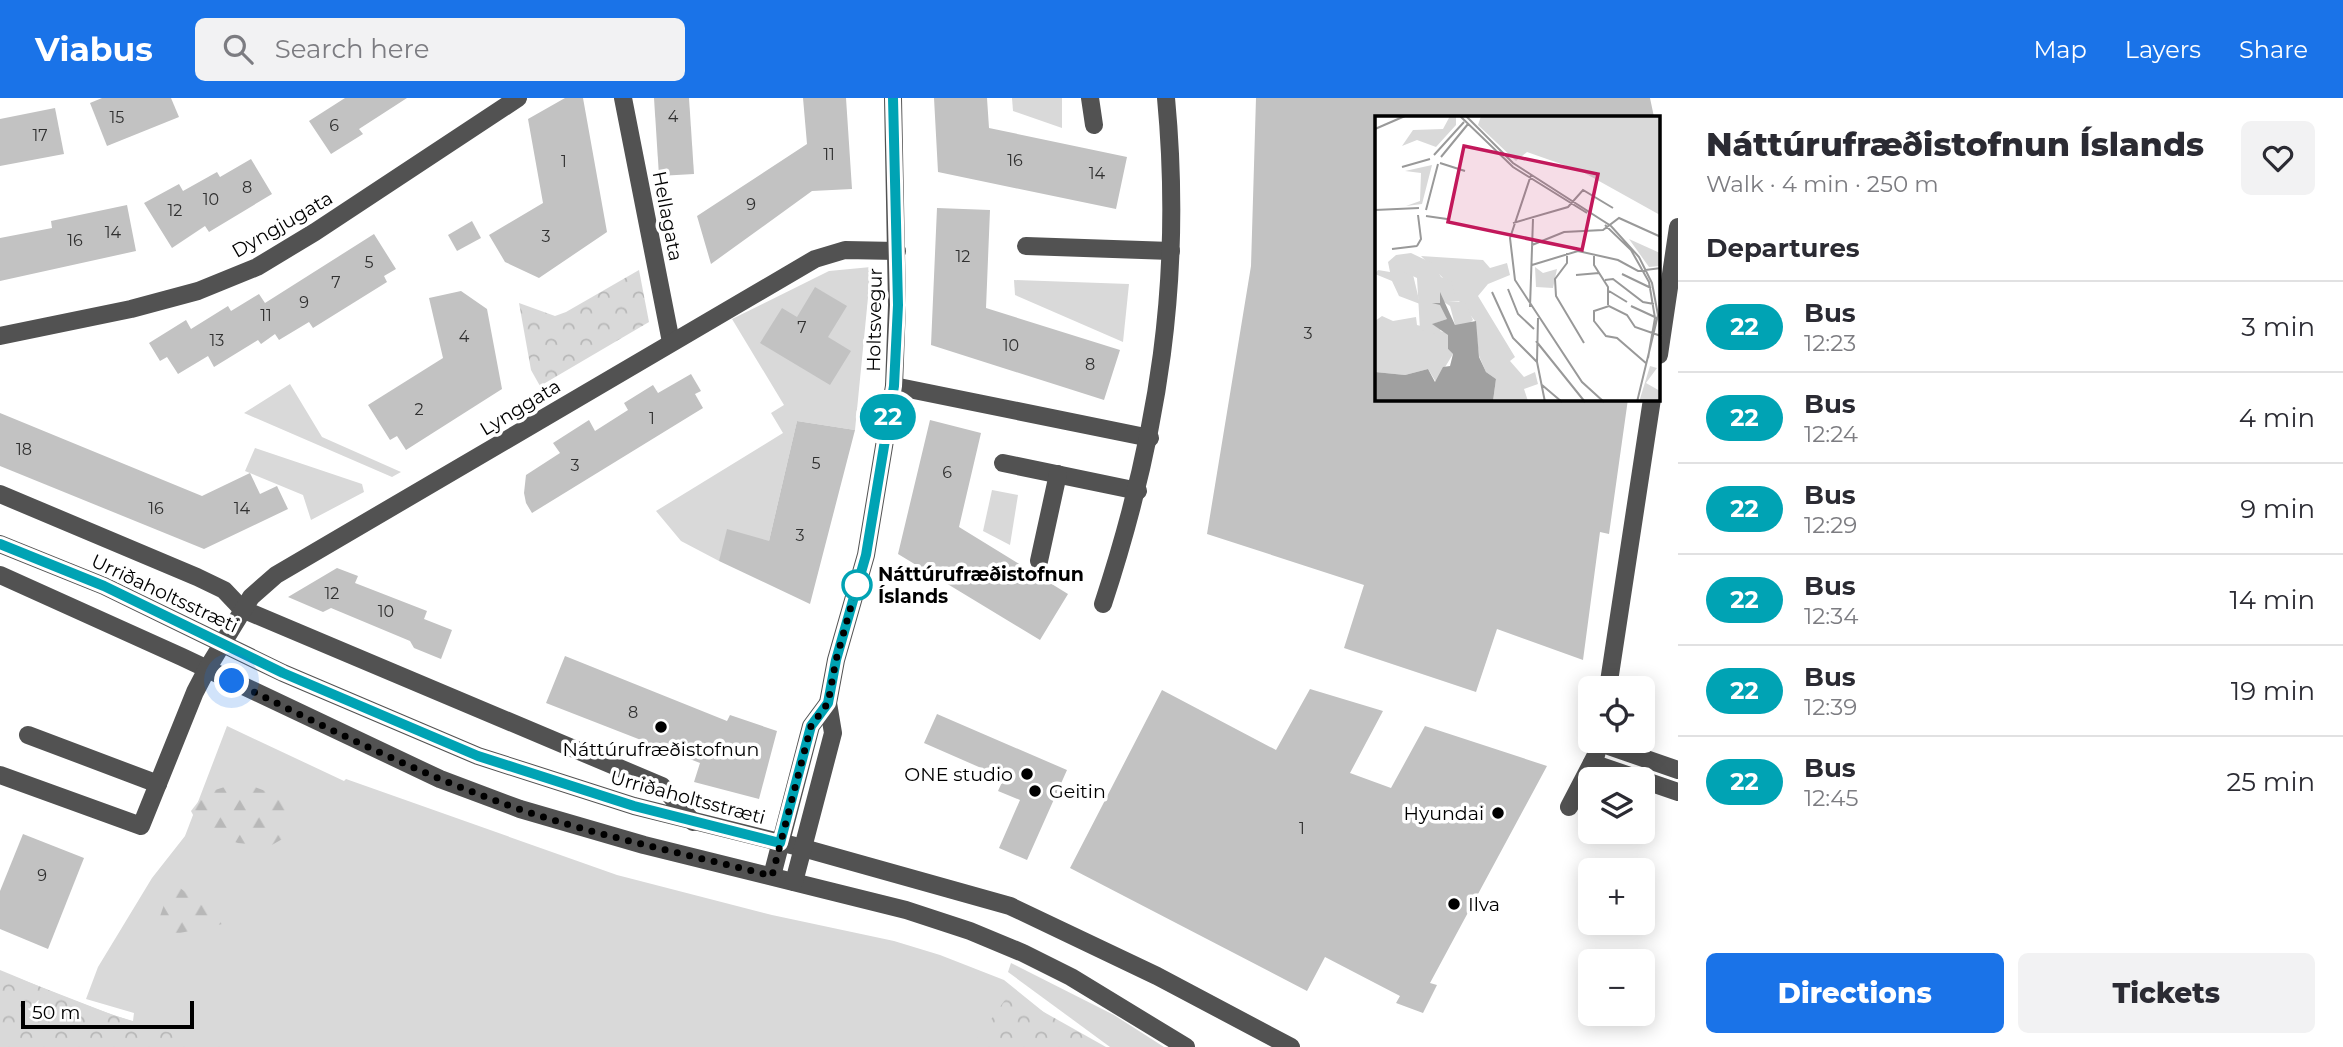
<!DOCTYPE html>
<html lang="en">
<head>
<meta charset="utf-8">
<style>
  :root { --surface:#fff; --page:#f2f2f3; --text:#2b2b33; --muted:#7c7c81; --line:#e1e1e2; --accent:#1a73e8 }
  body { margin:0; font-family:Montserrat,sans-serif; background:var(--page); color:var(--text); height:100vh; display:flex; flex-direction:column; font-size:26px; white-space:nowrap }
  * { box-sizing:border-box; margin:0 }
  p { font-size:23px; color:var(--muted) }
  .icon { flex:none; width:38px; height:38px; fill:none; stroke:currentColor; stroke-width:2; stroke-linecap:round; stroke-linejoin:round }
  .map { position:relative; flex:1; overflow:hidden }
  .drawer { display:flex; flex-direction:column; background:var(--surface); width:665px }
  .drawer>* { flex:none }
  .badge { padding:0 14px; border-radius:23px; font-size:24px; line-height:46px }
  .fabs { position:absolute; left:1578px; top:578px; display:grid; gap:14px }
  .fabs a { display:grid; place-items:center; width:77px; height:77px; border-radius:10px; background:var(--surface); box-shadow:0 4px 18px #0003; font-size:35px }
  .scale { position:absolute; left:21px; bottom:18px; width:173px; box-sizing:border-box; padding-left:7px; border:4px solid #000; border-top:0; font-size:19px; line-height:24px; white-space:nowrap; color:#000; -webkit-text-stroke:5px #fff; paint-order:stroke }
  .you { position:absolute; width:35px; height:35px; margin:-18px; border:5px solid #fff; border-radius:50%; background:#1a73e8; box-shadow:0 0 0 10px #1a73e833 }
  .map>.badge { position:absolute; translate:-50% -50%; box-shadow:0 0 0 4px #fff }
  h2 { padding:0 28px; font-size:26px; line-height:63px }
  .round { display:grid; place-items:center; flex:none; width:74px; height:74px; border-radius:10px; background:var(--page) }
  .head { display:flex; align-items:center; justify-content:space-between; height:119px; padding:0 28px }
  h1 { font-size:33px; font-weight:800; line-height:52px }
  .action { display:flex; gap:14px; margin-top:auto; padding:14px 28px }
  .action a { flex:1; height:80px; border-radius:10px; background:var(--accent); color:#fff; font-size:28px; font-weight:800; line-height:80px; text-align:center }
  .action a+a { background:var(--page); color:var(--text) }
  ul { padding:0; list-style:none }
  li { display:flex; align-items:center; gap:21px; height:91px; padding:0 28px; border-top:2px solid var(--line) }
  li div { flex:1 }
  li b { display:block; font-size:26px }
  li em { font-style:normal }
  li .badge { min-width:77px; font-weight:700; text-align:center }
  header { display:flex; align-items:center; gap:42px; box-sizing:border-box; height:98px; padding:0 35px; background:var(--accent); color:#fff }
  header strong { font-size:33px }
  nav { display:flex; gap:38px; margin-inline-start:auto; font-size:24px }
  .search { width:490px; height:63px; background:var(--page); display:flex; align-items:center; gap:18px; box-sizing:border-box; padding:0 24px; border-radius:10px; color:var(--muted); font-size:26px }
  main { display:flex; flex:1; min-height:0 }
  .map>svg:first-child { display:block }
</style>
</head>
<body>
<header>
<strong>Viabus</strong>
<div class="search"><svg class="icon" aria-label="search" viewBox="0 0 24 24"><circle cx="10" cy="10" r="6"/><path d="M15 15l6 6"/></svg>Search here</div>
<nav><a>Map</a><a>Layers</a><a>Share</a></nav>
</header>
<main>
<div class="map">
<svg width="1678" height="949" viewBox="0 0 1678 949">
  <defs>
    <pattern id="forest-firs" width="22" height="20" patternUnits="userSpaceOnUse" patternTransform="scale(1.75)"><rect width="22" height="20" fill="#d9d9d9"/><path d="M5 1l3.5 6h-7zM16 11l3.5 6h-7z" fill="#b8b8b8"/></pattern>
    <pattern id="park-crowns" width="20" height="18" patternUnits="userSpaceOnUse" patternTransform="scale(1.75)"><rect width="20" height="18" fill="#d9d9d9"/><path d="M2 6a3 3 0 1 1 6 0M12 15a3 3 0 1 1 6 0" fill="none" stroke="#b8b8b8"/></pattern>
  </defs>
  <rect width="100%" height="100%" fill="#fff"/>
  <g fill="#d9d9d9">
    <polygon points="1012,0 1062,0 1062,30 1013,13"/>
    <polygon points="871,169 855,332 797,323 769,443 719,463 681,443 656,413 783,335 771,315 784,307 732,221 829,173"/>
    <polygon points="1014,182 1129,186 1123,244 1015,197"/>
    <polygon points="290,286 322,339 401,374 392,379 244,315"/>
    <polygon points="255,350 362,386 364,394 311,422 303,397 245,373"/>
    <polygon points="992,392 1018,397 1010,447 983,433"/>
    <polygon points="227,628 344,683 346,681 617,777 772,817 894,843 940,857 1004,882 1087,949 0,949 0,873 113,917 133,923 134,915 86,901 98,869 152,780 185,738"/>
    <polygon points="1011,865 1114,917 1164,949 1110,949 1008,874"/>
  </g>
  <g fill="url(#forest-firs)">
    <polygon points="241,684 287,701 292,720 286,739 270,748 238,745 202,734 191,713 205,695"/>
    <polygon points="172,784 227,825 152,841"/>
  </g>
  <g fill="url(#park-crowns)">
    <polygon points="639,172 649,224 540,288 531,272 519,205 555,218 566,214"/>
    <path d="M0 872C76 904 164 941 246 949H0Z"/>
    <polygon points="1010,895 1106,949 971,949"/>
  </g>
  <g fill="#c2c2c2">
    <polygon points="102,0 171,0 179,19 107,48 90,5"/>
    <polygon points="345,0 407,0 359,31 363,36 331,56 309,23"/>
    <polygon points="565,0 583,0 607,134 539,180 505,164 489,137 543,105 528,21"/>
    <polygon points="654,0 689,0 694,76 659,78"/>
    <polygon points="803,0 846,0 852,91 812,93 711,166 697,118 807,46"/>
    <polygon points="934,0 987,0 989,30 1127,59 1116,111 938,74"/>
    <polygon points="1256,0 1650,0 1654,19 1377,19 1377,301 1628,301 1609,436 1600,434 1583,562 1497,531 1476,594 1344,550 1364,487 1207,436 1251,168"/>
    <polygon points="55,10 64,56 0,68 0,21"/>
    <polygon points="251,61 272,96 209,134 205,128 172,150 144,105 179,86 183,93 217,74 220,79"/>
    <polygon points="127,107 136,153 0,183 0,140 52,130 51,123"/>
    <polygon points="937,110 990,112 986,210 1120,252 1104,302 931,247"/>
    <polygon points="472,123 481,140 457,153 448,137"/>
    <polygon points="374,136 396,171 384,178 387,184 313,230 309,224 279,242 275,236 261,246 258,242 214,269 208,258 178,276 167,259 160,263 149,245 186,222 191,231 228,208 231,213 259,196 265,205"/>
    <polygon points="815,189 847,208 828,239 851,253 830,287 760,245 782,210 797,219"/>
    <polygon points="461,193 487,211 502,291 406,352 397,338 390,342 368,307 443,260 429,200"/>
    <polygon points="691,276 701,293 695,296 703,310 532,415 526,405 524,395 526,377 560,355 553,345 589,322 595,333 628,312 624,305 653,287 658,295"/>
    <polygon points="0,315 202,398 250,375 260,396 277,388 288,411 204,451 0,368"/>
    <polygon points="930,322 981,335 959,429 1068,496 1040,542 898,456"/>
    <polygon points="797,323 855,332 810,506 719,463 727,431 769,443"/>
    <polygon points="337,470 358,478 355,485 427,513 424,521 452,532 441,561 414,550 410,543 331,510 323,514 288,499"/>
    <polygon points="565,558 727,623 730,617 777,633 759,701 694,684 700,665 546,605"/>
    <polygon points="1310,591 1383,613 1350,675 1391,690 1425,628 1547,668 1430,885 1437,887 1423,915 1396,905 1400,898 1325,859 1307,893 1070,770 1162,592 1276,652"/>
    <polygon points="937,616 1067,672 1027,762 999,750 1020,702 998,693 1004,680 924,645"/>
    <polygon points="23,736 84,760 48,851 0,831 0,793"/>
  </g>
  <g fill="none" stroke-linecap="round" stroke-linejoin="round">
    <g stroke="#525252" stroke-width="18">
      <polyline points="623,0 671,244"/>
      <polyline points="1090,0 1094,27"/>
      <polyline points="1026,148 1171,153"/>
      <polyline points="0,238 131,211 198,193 257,169 315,134 518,0"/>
      <polyline points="1659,257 1678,129"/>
      <polyline points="894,288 1150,340"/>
      <polyline points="1003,365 1138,393"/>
      <polyline points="0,396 197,479 224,492 242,511 662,688 693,724"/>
      <polyline points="0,446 104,488 283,575 478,658 634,708 803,750 1010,808 1157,878 1291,949"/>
      <polyline points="1039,463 1058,376"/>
      <polyline points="0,477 182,559 440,681 520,711 644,747 906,812 970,833 1023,855 1071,879 1186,949"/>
      <path d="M1103 506C1159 336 1183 179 1166 0"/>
      <polyline points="1608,590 1652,301"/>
      <polyline points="28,637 158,686"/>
      <polyline points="1600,645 1678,672"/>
      <polyline points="1592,665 1639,681"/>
      <polyline points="0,677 141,728 195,594 207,571 251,499 276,477 815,161 845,152 897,153"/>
      <polyline points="1643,682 1678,694"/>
      <polyline points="1569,709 1596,657 1600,642"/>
      <polyline points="772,778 811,628 828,605"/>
      <polyline points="794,784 833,635 828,605 836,562 866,457 894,288 897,207 893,0"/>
    </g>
  </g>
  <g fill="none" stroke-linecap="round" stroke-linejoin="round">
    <defs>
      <polyline id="line" points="0,446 104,488 283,575 478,658 634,708 780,745 811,628 828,605 836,562 866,457 894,288 898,207 893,0"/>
    </defs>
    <use href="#line" stroke="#fff" stroke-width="16"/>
    <use href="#line" stroke="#00a3b4" stroke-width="10"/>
    <path stroke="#000" stroke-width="7" stroke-dasharray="0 12.6" d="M232 583C325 629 420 677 519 711 601 739 687 756 772 778L811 628 828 605 836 562 857 487"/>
  </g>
  <circle fill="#fff" stroke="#00a3b4" stroke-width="3.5" cx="857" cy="487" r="14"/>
  <g fill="#000" stroke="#fff" stroke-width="2.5">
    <circle cx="661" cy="629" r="7"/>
    <circle cx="1027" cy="676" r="7"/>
    <circle cx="1035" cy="693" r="7"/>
    <circle cx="1498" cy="715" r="7"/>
    <circle cx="1454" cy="806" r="7"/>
  </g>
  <g text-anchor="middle" stroke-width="7" stroke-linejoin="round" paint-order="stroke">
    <g font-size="16" fill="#303030">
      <text x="673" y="24">4</text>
      <text x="117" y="25">15</text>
      <text x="334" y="33">6</text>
      <text x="40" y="43">17</text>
      <text x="829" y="62">11</text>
      <text x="1015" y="68">16</text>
      <text x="564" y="69">1</text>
      <text x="1097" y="81">14</text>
      <text x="247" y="95">8</text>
      <text x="211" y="107">10</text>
      <text x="751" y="112">9</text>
      <text x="175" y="118">12</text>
      <text x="113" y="140">14</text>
      <text x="546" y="144">3</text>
      <text x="75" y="148">16</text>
      <text x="963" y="164">12</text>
      <text x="369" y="170">5</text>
      <text x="336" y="190">7</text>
      <text x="304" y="210">9</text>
      <text x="266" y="223">11</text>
      <text x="802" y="235">7</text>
      <text x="1308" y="241">3</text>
      <text x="464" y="244">4</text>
      <text x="217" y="248">13</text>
      <text x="1011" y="253">10</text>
      <text x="1090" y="272">8</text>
      <text x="419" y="317">2</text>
      <text x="652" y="326">1</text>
      <text x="24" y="357">18</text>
      <text x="816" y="371">5</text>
      <text x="575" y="373">3</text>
      <text x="947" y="380">6</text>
      <text x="156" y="416">16</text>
      <text x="242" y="416">14</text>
      <text x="800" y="443">3</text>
      <text x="332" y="501">12</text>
      <text x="386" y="519">10</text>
      <text x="633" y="620">8</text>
      <text x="1302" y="736">1</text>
      <text x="42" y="783">9</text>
    </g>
    <g font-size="19" fill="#000" stroke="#fff">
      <text transform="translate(668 118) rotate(79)" y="7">Hellagata</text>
      <text transform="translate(282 126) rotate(-30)" y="7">Dyngjugata</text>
      <text transform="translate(874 222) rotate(-89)" y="7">Holtsvegur</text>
      <text transform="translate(520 309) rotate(-31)" y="7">Lynggata</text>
      <text transform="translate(165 495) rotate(25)" y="7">Urriðaholtsstræti</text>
      <text transform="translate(688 699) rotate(15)" y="7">Urriðaholtsstræti</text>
    </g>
    <g font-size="19" font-weight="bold" fill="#000" stroke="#fff" text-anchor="start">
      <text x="878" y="483">Náttúrufræðistofnun<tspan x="878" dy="22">Íslands</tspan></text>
    </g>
    <g font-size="19" fill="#000" stroke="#fff" text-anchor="end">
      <text x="661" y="658" text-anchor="middle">Náttúrufræðistofnun</text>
      <text x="1013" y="683">ONE studio</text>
      <text x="1049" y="700" text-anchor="start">Geitin</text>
      <text x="1484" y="722">Hyundai</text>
      <text x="1468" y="813" text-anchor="start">Ilva</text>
    </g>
  </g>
  <g transform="translate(1375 18)">
    <rect width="285" height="285" fill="#fff"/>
    <path d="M75 0H81V9L61 31 42 24 27 30 38 14 68 13ZM57 49 47 88 31 90 45 85 46 57 30 55ZM254 123 285 137V150L274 151ZM36 137 35 146 45 188 24 180 17 165 0 158 3 154 15 156 13 146 21 139ZM46 140 108 144 115 152 132 147 135 159 113 168 103 180 140 241 135 245 149 261 160 256 163 268 149 273 153 285H118L121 263 111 256 104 240 100 205 84 185H73L68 162ZM7 200 18 205 41 201 42 209 73 217V233L78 238 61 266 53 253 30 259 0 256V205ZM275 250 282 252 271 267 285 275V285L264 286Z" fill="#d9d9d9"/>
    <path d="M36 137 59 148 66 161 77 166 80 178 73 185 90 186 98 204 92 210 80 209 75 190 66 184 72 203 58 208 66 214 62 218 45 214 42 162 27 155Z" fill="#d9d9d9"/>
    <path d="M106 0H285V99L206 55 152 36 141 45 103 9ZM160 151 168 157 182 153 178 172 161 171Z" fill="#d9d9d9"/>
    <path d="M65 176 80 209 101 205 104 241 111 256 121 263 118 285H0V256L30 259 53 253 60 266 68 251 75 250 78 238 73 233V219L57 208 72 203 65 189 57 187H65Z" fill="#a0a0a0"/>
    <path fill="none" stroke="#999" stroke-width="2" d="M85 0 138 51 212 97M91 0 138 47 236 110 264 141 277 167 283 199 262 286M0 13 30 0M59 39 89 6M66 41 93 8M65 47 90 55M27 51 55 43M156 59 135 122 140 164 207 266 229 286M0 94 44 92M51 94 63 48M51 100 72 103M138 107 193 91 208 74 238 92M230 109 256 134 274 166 280 202 273 242M157 129 189 116 228 114 244 102 286 121M42 130 46 123 43 99M17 133 42 130M192 137V147L180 163 181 180 209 227M219 138V149L233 171V189M157 149 203 135 243 144 263 155 286 152M247 158 276 172M201 159 224 157M230 164 238 163 268 186 279 188M133 173 143 198 159 213M234 175 252 186M117 176 138 222 162 246M256 190 282 202M155 191 158 103M163 202 162 246 170 286M161 225 210 286M272 248 242 222 231 220 219 205V195L234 190 252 199 260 211 286 220M167 269 187 286"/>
    <path fill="#c2185b" fill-opacity="0.15" stroke="#c2185b" stroke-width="3.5" d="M89 30 223 58 207 134 73 106Z"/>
    <rect width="285" height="285" fill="none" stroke="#000" stroke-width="3.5"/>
  </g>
</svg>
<div class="fabs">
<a><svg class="icon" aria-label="locate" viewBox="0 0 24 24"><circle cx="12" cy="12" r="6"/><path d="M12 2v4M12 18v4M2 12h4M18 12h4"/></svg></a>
<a><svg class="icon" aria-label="layers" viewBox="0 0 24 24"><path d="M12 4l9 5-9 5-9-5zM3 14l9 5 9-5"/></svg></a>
<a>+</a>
<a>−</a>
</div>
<div class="scale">50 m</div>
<div class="you" style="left:232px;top:583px"></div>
<b class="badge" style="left:888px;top:319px;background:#00a3b4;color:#fff">22</b>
</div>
<section class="drawer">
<div class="head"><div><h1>Náttúrufræðistofnun Íslands</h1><p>Walk · 4 min · 250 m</p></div><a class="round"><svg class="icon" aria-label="heart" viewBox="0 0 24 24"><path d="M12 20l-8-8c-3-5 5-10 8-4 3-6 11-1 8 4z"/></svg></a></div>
<h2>Departures</h2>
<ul>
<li><span class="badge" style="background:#00a3b4;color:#fff">22</span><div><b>Bus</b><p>12:23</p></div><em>3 min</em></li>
<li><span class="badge" style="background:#00a3b4;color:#fff">22</span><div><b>Bus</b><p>12:24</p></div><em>4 min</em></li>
<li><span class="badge" style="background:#00a3b4;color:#fff">22</span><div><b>Bus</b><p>12:29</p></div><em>9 min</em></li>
<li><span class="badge" style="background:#00a3b4;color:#fff">22</span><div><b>Bus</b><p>12:34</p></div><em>14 min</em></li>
<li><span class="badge" style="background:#00a3b4;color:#fff">22</span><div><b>Bus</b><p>12:39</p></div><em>19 min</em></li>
<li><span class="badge" style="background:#00a3b4;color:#fff">22</span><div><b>Bus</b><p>12:45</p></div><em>25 min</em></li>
</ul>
<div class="action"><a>Directions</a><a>Tickets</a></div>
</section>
</main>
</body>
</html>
